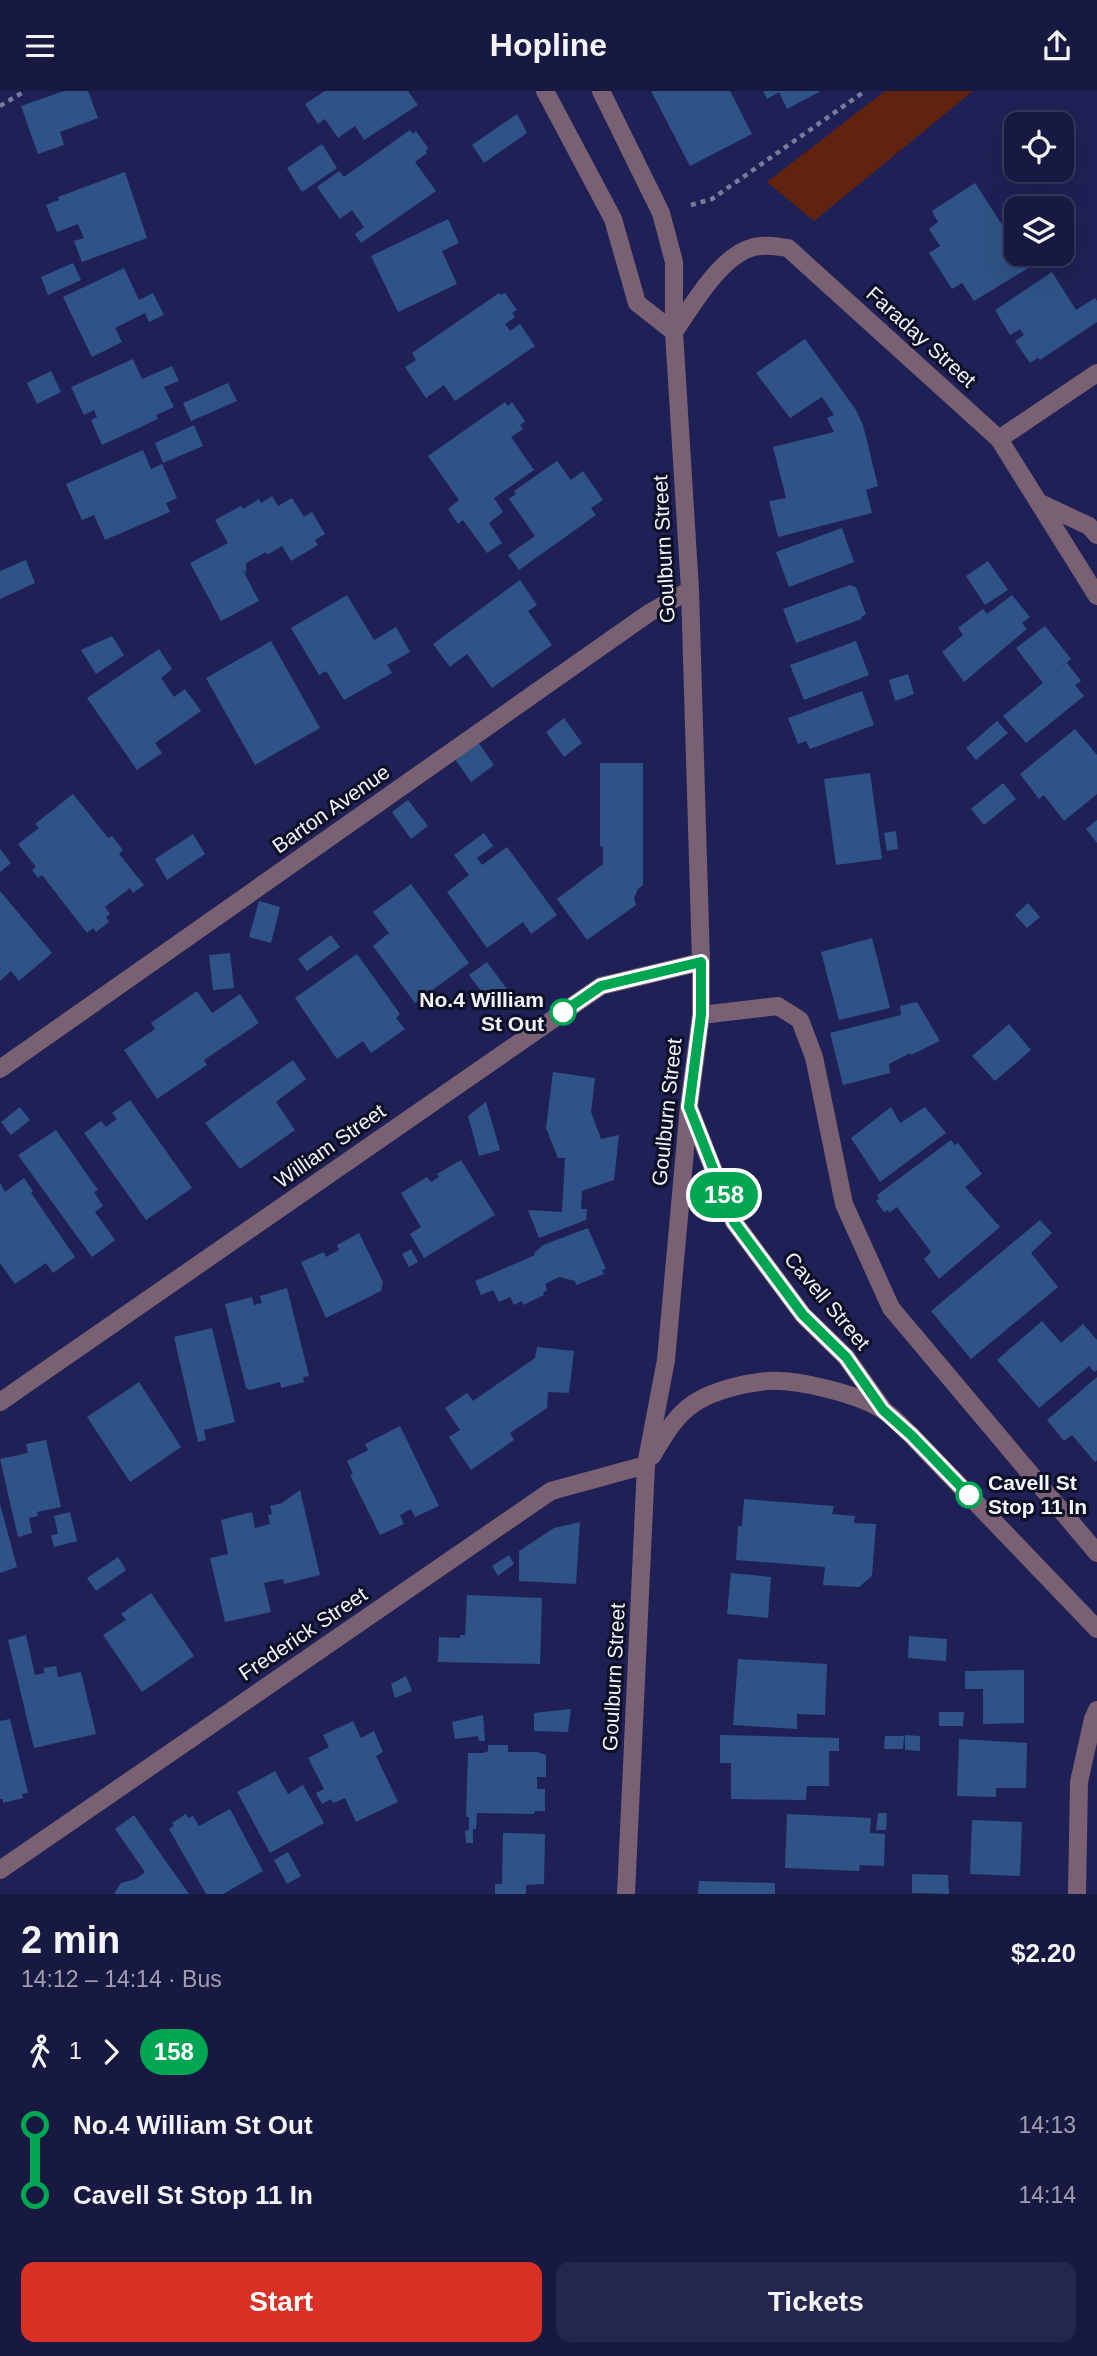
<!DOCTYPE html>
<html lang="en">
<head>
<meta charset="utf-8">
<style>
  :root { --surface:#171940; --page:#24264b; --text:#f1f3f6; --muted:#9ea0b1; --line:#363859; --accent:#d93025 }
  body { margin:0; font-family:Helvetica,sans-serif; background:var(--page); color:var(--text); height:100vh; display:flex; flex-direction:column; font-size:26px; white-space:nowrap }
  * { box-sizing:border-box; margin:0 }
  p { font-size:23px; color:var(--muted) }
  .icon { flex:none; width:38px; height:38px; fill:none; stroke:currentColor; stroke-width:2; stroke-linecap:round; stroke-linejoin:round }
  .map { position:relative; height:1803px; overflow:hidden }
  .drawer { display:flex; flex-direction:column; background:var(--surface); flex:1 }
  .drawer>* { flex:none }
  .badge { padding:0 14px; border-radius:23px; font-size:24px; line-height:46px }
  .buttons { position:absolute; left:1004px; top:21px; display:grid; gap:14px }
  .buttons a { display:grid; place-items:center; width:70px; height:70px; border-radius:14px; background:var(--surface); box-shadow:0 7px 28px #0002,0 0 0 2px var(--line); font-size:35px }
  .map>.badge { position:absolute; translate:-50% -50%; box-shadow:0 0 0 4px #fff }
  .legs { display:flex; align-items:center; gap:10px; height:77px; padding:0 21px; font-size:23px }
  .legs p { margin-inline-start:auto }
  .headline { display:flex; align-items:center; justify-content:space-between; height:119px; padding:0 21px }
  h1 { font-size:38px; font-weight:700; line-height:52px }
  .cta { display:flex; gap:14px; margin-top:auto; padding:14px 21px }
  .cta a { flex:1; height:80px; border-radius:14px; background:var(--accent); color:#fff; font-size:28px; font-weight:700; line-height:80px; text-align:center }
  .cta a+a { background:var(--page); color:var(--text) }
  ul { padding:0 21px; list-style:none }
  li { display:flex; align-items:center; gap:24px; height:70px; font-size:26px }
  li i { display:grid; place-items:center; width:10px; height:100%; margin:0 9px; background:currentColor }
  li i::after { content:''; width:18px; height:18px; margin:-9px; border:5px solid; border-radius:50%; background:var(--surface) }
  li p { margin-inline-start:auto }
  li:first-child i { background:linear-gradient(#0000 50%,currentColor 0) }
  li:last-child i { background:linear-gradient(currentColor 50%,#0000 0) }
  header { display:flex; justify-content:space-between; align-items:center; height:91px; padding:0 21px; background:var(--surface); font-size:32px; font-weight:700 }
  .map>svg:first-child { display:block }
</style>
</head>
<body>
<header><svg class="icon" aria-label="menu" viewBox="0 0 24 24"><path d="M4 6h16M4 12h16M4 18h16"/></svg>Hopline<svg class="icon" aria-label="share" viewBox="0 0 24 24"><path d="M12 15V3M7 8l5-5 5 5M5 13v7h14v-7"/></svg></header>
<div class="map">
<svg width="1097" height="1803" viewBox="0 0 1097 1803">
  <rect width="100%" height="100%" fill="#1f2156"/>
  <polygon fill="#602310" points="885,0 973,0 814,130 767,91"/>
  <g fill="#2f5386">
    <polygon points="64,0 88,0 98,27 60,41 64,54 38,63 21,15"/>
    <polygon points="325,0 408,0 418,14 364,49 355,35 338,47 325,28 318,33 305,13"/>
    <polygon points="651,0 730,0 752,43 690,75"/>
    <polygon points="763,0 821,0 787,18 779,1 767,8"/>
    <polygon points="517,23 527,42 484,72 472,54"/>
    <polygon points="410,39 413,43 416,40 428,57 426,60 427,62 415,71 436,100 361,152 355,143 364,136 352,119 340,128 317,96 339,80 344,86"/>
    <polygon points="322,53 337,77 302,101 287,77"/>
    <polygon points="125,81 147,147 82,171 74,150 84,147 78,133 57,141 46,114 59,109 58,106"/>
    <polygon points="975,92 1012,149 1017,146 1017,163 1039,163 1043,168 974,210 962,192 952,198 929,162 940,155 929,138 938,131 932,120"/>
    <polygon points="448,128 459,152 442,160 457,193 398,221 371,165"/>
    <polygon points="73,172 81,189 48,204 41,186"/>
    <polygon points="124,177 139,209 153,202 164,224 149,231 145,222 115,237 122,251 92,266 63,206"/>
    <polygon points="1052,181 1076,219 1095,207 1097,210 1097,231 1040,269 1038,267 1030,272 1015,250 1024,244 1020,238 1010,244 995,219"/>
    <polygon points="499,202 501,204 505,202 517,219 512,222 515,226 505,233 510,240 520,233 535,255 455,310 444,294 426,307 405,276 416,269 412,262"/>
    <polygon points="805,248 856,319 863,334 878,395 866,399 872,422 778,446 769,410 786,407 773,356 834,341 827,327 834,324 822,306 790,327 756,282"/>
    <polygon points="133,268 142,288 172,275 179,290 164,296 174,316 156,324 158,328 102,354 91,329 97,326 94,319 84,324 71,296"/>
    <polygon points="51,280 61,301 37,313 27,292"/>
    <polygon points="228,292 237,310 191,330 183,312"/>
    <polygon points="505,311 508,315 512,311 525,330 520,334 523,338 511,346 534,379 494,407 503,421 489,432 502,452 487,462 463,429 458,433 448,418 459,409 428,365"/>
    <polygon points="194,334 203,355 163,372 155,352"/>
    <polygon points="143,359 151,378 162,373 177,407 166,412 170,421 105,449 94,424 82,429 66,393"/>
    <polygon points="557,370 571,389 583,380 603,409 591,417 596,424 519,479 508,464 535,445 509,408 516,403 514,400"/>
    <polygon points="272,405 278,415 292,407 304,426 312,421 325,443 315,449 318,454 291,470 282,455 267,464 266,461 246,472 246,483 241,476 259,510 221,530 190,472 228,452 215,429 241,415 243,418 259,408 261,412"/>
    <polygon points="842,437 854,471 789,496 776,461"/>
    <polygon points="26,469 35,492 0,508 0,480"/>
    <polygon points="988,470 1008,499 985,514 966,485"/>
    <polygon points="520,489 537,514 528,520 552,554 492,597 467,563 450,576 433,553"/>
    <polygon points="850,494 856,496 866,523 861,526 862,528 796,552 783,518"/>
    <polygon points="347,504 374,549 396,536 410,561 387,574 392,582 344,609 326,580 319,584 291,537"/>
    <polygon points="1012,504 1030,526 1022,532 1027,538 964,591 942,561 963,544 958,537 983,518 987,523"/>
    <polygon points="1045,535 1071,568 1054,583 1067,572 1081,590 1075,594 1084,605 1026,652 1003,625 1043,592 1016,557"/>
    <polygon points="112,545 124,564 96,583 81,559"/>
    <polygon points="271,550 320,637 255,674 206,587"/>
    <polygon points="856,550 869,584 804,609 790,574"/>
    <polygon points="159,558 172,578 161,587 174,606 185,598 201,620 155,652 162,662 137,679 87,607"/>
    <polygon points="908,583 914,603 895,610 889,589"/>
    <polygon points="862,600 874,634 810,658 806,650 798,653 788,627"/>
    <polygon points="564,627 582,652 564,666 546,641"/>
    <polygon points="997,630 1008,642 976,669 966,657"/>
    <polygon points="1075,638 1097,664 1097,703 1064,730 1044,704 1039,708 1020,683"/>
    <polygon points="478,651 494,674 471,691 455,668"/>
    <polygon points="600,672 643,672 643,794 638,798 634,807 636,814 587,849 557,808 603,773 603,755 600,756"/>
    <polygon points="870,682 882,768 836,774 824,688"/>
    <polygon points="1003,692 1016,708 984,734 971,718"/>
    <polygon points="73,703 108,747 112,745 123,759 119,763 144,794 133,802 130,797 105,816 110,823 106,826 109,831 96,841 93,837 87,842 42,784 38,787 32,779 36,776 18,753 39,737 35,733"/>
    <polygon points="408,709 428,735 411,748 392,721"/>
    <polygon points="1097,729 1097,752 1086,738"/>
    <polygon points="896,740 898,758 887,760 884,742"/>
    <polygon points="484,742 493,755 477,767 482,774 507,756 557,824 531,843 523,831 487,857 447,801 469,784 454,764"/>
    <polygon points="193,743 205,763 167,789 155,768"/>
    <polygon points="0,758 11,772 0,781"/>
    <polygon points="411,793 469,872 415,912 373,855 389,842 373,821"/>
    <polygon points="0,800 52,862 19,890 11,880 0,890"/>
    <polygon points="259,810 280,816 271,852 249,846"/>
    <polygon points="1028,812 1040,826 1027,837 1015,824"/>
    <polygon points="331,844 340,856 307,880 298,868"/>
    <polygon points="872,847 890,917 839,929 821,861"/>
    <polygon points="230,862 234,897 213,899 209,864"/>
    <polygon points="357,863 400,923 396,927 405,938 371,962 363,950 337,968 295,907"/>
    <polygon points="487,871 512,905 494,917 469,884"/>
    <polygon points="197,900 212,922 240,903 259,932 204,969 207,974 157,1008 124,959 155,938 151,932"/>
    <polygon points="917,911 940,950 911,964 910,962 889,973 890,982 843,994 830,942 901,924 900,915"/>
    <polygon points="1009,933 1031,959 995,990 972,965"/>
    <polygon points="293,969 306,988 276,1011 295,1039 240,1078 205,1032"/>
    <polygon points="553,981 595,987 591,1021 601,1048 619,1044 614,1089 582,1100 581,1118 587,1118 586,1129 539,1147 528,1119 562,1121 565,1067 558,1067 546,1037"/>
    <polygon points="130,1009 192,1097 146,1129 84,1042 101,1030 106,1036 117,1028 112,1022"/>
    <polygon points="486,1011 500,1059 479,1065 468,1025"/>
    <polygon points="20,1016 30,1029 11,1044 1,1031"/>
    <polygon points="891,1016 900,1032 925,1016 946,1042 880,1091 851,1047"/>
    <polygon points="56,1039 98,1099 94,1101 103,1115 95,1121 115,1149 92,1166 18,1064"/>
    <polygon points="951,1049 955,1054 958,1052 982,1083 965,1096 1000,1136 939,1188 924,1168 931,1161 897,1116 889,1122 888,1119 884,1121 876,1110 879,1108 877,1104"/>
    <polygon points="461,1069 495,1124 424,1167 410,1143 421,1136 401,1102 427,1086 431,1091 439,1086 437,1083"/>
    <polygon points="24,1087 33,1100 31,1102 75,1166 53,1182 46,1172 15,1193 0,1172 0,1092 5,1101"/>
    <polygon points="1040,1129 1052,1142 1031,1162 1058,1196 971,1268 931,1220"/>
    <polygon points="588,1137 606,1178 602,1179 604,1183 576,1194 575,1190 559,1186 545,1193 547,1199 543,1202 544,1204 523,1214 522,1210 514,1214 510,1206 499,1211 493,1199 481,1204 475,1190 535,1164 534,1162 543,1154"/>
    <polygon points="359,1142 383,1191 381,1200 326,1227 301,1171 324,1161 326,1166 339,1159 337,1154"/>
    <polygon points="411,1158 418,1171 409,1176 402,1163"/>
    <polygon points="287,1197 309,1285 303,1286 304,1291 281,1297 280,1291 250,1299 246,1297 225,1213 252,1206 254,1214 262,1212 260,1205"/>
    <polygon points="1042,1230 1061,1252 1083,1233 1097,1249 1097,1279 1094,1281 1089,1275 1039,1317 997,1269"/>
    <polygon points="212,1237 235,1331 204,1339 206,1349 198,1351 174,1246"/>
    <polygon points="537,1256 574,1260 569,1302 548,1301 547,1317 510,1342 514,1349 471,1379 449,1346 460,1339 445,1317 467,1302 473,1310 535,1267"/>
    <polygon points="1097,1286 1097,1369 1095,1371 1072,1344 1064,1350 1047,1329"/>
    <polygon points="139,1291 181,1356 130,1391 87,1326"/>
    <polygon points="400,1335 439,1415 415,1426 411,1418 400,1424 404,1433 380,1444 350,1384 353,1383 347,1370 368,1359 365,1353"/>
    <polygon points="46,1349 61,1416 37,1421 38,1425 29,1427 32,1442 18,1446 0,1368 28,1362 26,1353"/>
    <polygon points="300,1399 320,1484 284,1493 283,1488 264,1492 271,1521 225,1531 210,1467 228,1463 221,1429 252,1421 255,1437 270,1433 268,1424 272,1423 270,1415 282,1412"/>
    <polygon points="744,1408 834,1415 832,1423 855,1425 854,1432 876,1433 872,1485 859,1496 823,1494 825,1476 736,1469 738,1435 742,1435"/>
    <polygon points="0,1413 17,1476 0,1482"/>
    <polygon points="70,1421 77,1450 54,1456 51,1444 58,1443 54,1425"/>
    <polygon points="580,1431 576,1493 519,1490 519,1460 554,1437"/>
    <polygon points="509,1464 514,1473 498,1485 492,1475"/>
    <polygon points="118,1466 126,1479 96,1500 87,1487"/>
    <polygon points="731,1482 771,1486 768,1527 727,1523"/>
    <polygon points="151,1502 194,1565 142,1601 103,1544 126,1529 121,1523"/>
    <polygon points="467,1504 542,1507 540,1573 438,1571 439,1546 460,1547 460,1544 465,1544"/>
    <polygon points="26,1544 35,1584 44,1582 44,1577 56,1575 58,1586 81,1581 96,1643 34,1657 8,1549"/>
    <polygon points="909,1545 947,1548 946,1570 908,1567"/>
    <polygon points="738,1568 827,1573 825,1624 797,1623 797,1638 733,1634"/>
    <polygon points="1024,1579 1024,1632 983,1633 983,1598 965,1598 965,1580"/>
    <polygon points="406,1585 412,1600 395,1607 391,1593"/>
    <polygon points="571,1618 568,1641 534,1640 534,1622"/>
    <polygon points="939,1621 964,1621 963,1635 939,1635"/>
    <polygon points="483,1624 485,1650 479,1650 478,1645 455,1648 452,1631"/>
    <polygon points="10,1628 28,1702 22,1703 23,1707 3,1712 3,1708 0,1708 0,1630"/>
    <polygon points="353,1630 361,1647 374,1640 383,1661 376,1665 398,1711 356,1731 345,1707 333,1712 331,1708 322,1713 316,1702 324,1698 308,1667 329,1656 323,1644"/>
    <polygon points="720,1644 839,1647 839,1660 829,1660 829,1695 807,1695 806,1709 731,1708 731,1672 720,1672"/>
    <polygon points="905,1644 920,1645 920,1660 905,1659"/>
    <polygon points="885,1645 904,1645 903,1658 884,1658"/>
    <polygon points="959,1648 1027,1652 1026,1697 996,1697 996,1706 957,1705"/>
    <polygon points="488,1654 508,1654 508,1661 537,1661 546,1664 546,1686 537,1686 537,1698 545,1698 545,1720 535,1720 534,1723 477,1722 476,1738 473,1738 473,1752 466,1752 465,1740 469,1739 469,1726 466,1726 468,1662 484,1662 488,1660"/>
    <polygon points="275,1680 288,1703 303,1694 324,1732 270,1762 237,1701"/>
    <polygon points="230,1718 263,1780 223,1803 206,1803 169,1738 174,1735 172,1732 186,1723 188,1727 193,1725 199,1735"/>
    <polygon points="878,1722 887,1722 886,1739 876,1739"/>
    <polygon points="787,1723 871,1727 870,1742 885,1743 884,1775 860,1774 859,1780 785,1777"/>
    <polygon points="134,1724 155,1755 189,1803 114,1803 121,1792 136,1788 145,1781 115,1738"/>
    <polygon points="972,1729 1022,1731 1020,1785 970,1783"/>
    <polygon points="503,1742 545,1743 544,1793 526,1794 526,1803 495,1803 495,1793 502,1793"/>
    <polygon points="288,1761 301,1785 287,1793 274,1769"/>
    <polygon points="912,1783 948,1784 949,1803 912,1802"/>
    <polygon points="699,1790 775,1792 775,1803 698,1803"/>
  </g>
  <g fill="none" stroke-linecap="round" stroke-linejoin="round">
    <g stroke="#797b9c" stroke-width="4.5" stroke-dasharray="5 5" stroke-linecap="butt">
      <polyline points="0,15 25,0"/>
      <polyline points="691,114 712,108 865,0"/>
    </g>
    <g stroke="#796072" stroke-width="18">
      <polyline points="1040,412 1089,435 1097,444"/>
      <polyline points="701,924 778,915 800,929 814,966 844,1113 891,1217 1097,1462"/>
    </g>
    <g stroke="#796072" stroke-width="18">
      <polyline points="545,0 613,128 637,212 674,241"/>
      <polyline points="601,0 661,122 674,171 674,241 690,499 701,871 701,924 689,1015 666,1269 646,1374 626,1803"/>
      <path d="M674 241C693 214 724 157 761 155 770 154 779 156 788 157L999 348 1097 505"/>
      <polyline points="999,348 1097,282"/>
      <polyline points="0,978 649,522 690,499"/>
      <polyline points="690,1019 734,1131 803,1224 846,1266 883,1318"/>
      <polyline points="0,1311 601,895 701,871"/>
      <path d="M652 1365C664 1345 675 1324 696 1311 715 1299 745 1292 768 1290 797 1288 858 1303 883 1319 893 1325 902 1336 911 1344L1097 1538"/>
      <polyline points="0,1779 551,1400 646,1374"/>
      <polyline points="1077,1803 1079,1691 1093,1628 1097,1619"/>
    </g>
  </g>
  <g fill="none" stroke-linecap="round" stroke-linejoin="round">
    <defs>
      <polyline id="line-1" points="563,921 601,895 701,871 701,924 689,1016 734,1131 803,1224 846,1266 883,1319 911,1344 969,1404"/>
    </defs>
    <use href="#line-1" stroke="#fff" stroke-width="16"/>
    <use href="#line-1" stroke="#00a651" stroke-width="10"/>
  </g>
  <g fill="#fff" stroke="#00a651" stroke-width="3.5">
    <circle cx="563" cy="921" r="12"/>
    <circle cx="969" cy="1404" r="12"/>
  </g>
  <g text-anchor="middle" stroke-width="6" stroke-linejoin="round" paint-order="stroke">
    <g font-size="21" fill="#f3f4fb" stroke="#0d0f26">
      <text transform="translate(921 246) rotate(42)" y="7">Faraday Street</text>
      <text transform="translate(664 458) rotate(-93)" y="7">Goulburn Street</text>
      <text transform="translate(331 718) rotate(-35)" y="7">Barton Avenue</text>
      <text transform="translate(667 1021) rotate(-84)" y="7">Goulburn Street</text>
      <text transform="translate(330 1055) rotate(-35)" y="7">William Street</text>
      <text transform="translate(827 1210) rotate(50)" y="7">Cavell Street</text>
      <text transform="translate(303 1543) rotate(-34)" y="7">Frederick Street</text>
      <text transform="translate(614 1586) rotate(-87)" y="7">Goulburn Street</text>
    </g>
    <g font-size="21" font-weight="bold" fill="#f3f4fb" stroke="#0d0f26" text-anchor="end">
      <text x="544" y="916">No.4 William<tspan x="544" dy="24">St Out</tspan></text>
      <text x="988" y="1399" text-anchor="start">Cavell St<tspan x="988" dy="24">Stop 11 In</tspan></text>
    </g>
  </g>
</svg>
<div class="buttons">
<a><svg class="icon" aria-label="locate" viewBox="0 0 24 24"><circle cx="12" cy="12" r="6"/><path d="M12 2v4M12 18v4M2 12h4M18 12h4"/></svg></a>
<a><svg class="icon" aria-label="layers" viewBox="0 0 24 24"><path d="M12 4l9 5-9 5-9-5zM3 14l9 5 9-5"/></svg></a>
</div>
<b class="badge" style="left:724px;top:1104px;background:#00a651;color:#fff">158</b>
</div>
<section class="drawer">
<div class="headline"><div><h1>2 min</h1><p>14:12 – 14:14 · Bus</p></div><b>$2.20</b></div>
<div class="legs"><svg class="icon" aria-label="walk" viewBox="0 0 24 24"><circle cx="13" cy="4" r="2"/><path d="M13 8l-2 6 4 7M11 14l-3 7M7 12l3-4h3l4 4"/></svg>1<svg class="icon" aria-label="forward" viewBox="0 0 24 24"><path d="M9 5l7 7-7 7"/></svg><b class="badge" style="background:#00a651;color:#fff">158</b></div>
<ul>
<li><i style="color:#00a651"></i><b>No.4 William St Out</b><p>14:13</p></li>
<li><i style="color:#00a651"></i><b>Cavell St Stop 11 In</b><p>14:14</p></li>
</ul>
<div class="cta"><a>Start</a><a>Tickets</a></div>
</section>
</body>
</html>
